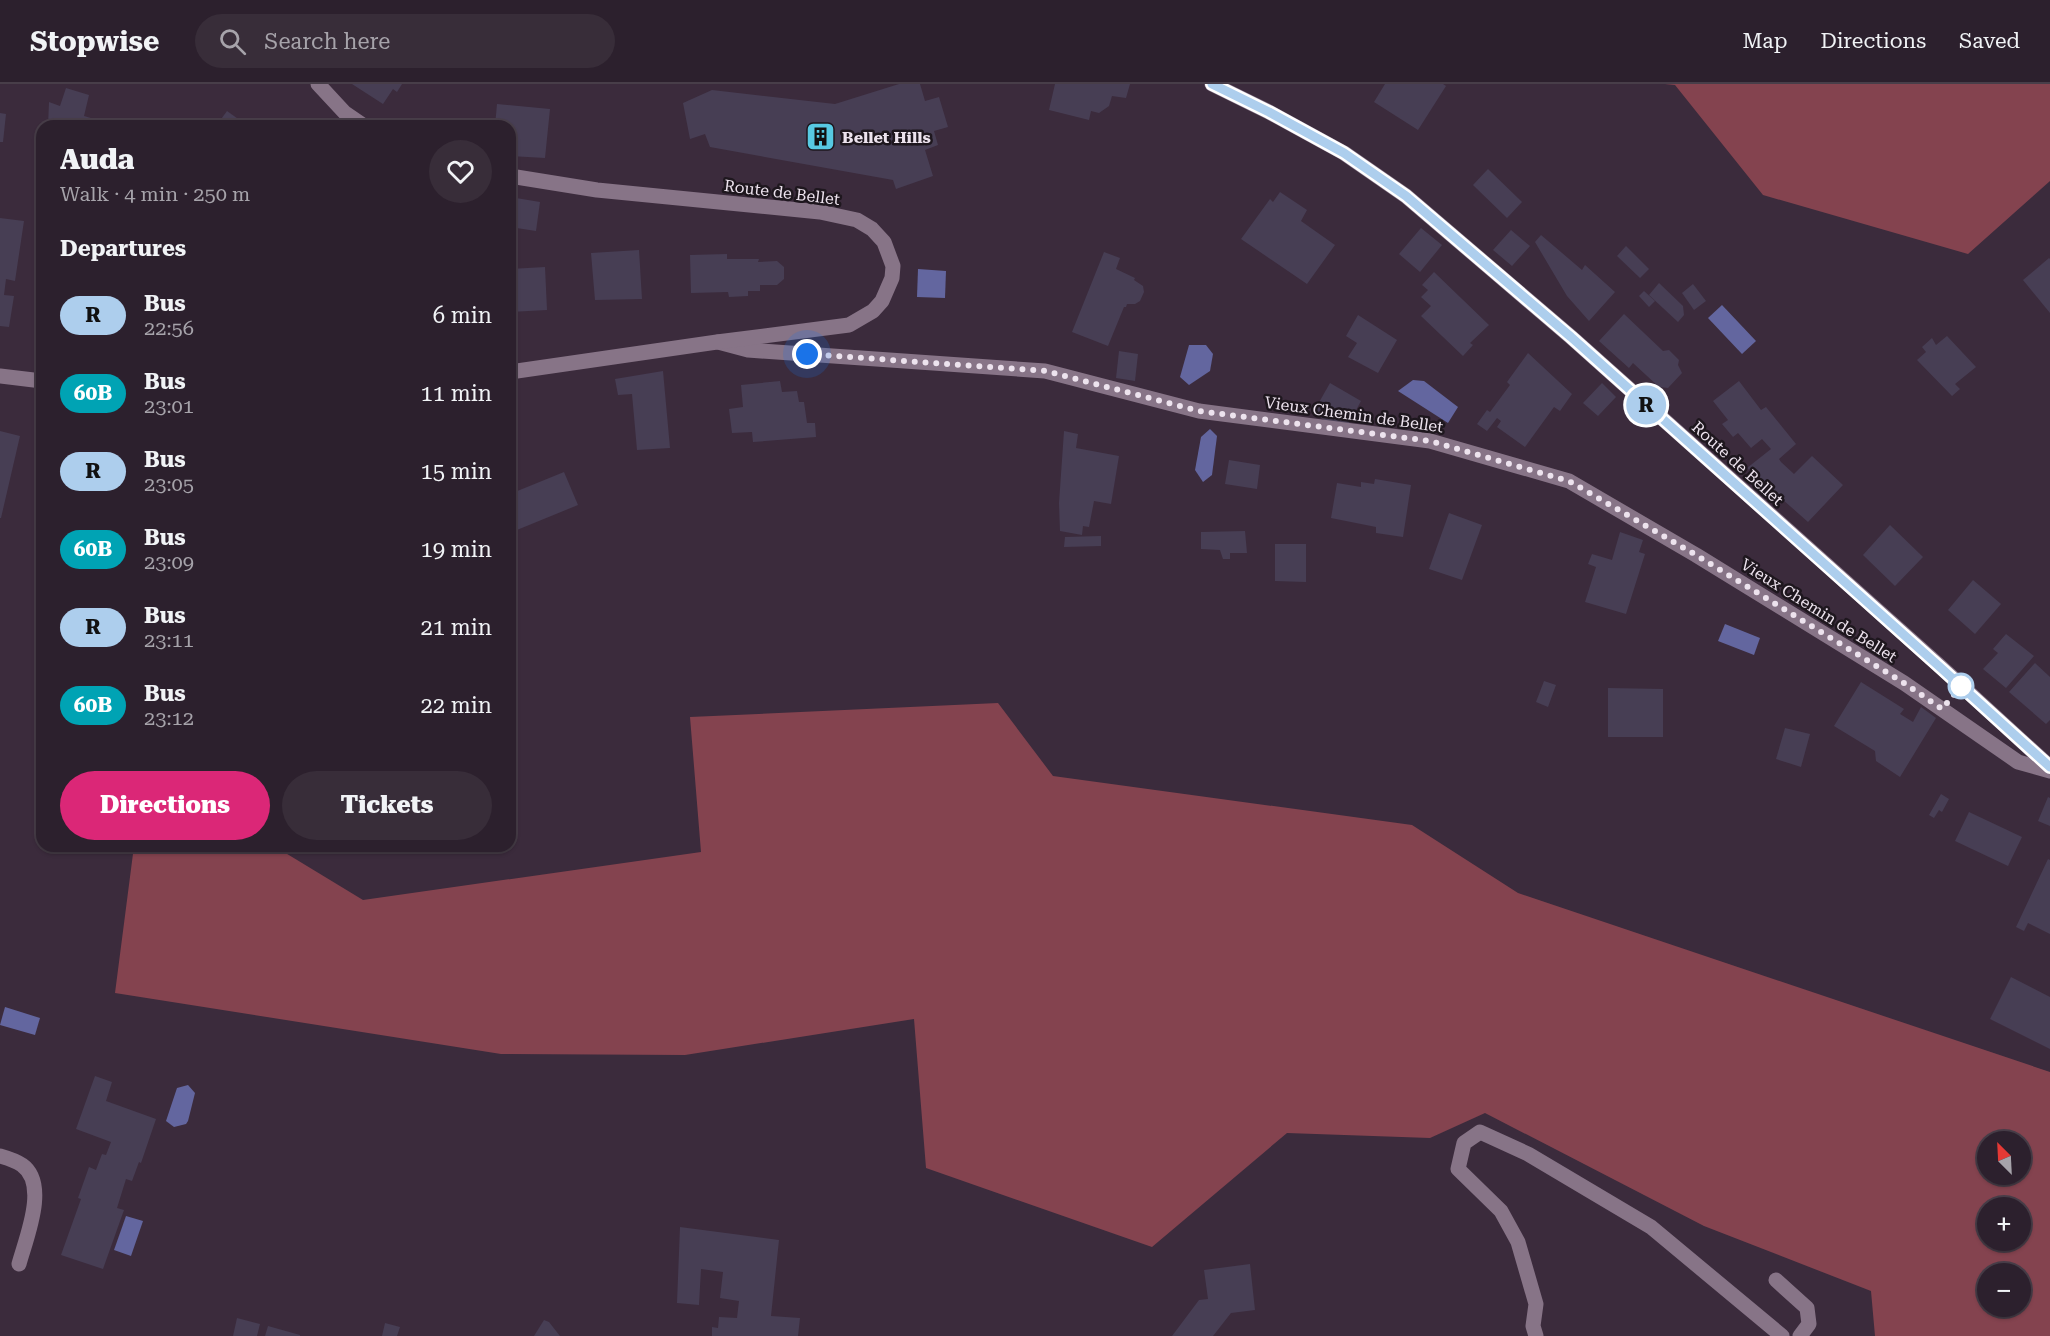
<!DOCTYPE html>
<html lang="en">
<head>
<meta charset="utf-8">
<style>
  :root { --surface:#2c202d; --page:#382d39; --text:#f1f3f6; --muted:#a6a3aa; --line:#483e49; --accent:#db2777 }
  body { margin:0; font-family:"Roboto Serif",serif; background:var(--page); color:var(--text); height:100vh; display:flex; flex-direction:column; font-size:22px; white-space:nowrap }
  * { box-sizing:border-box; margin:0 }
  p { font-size:20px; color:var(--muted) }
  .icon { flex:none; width:33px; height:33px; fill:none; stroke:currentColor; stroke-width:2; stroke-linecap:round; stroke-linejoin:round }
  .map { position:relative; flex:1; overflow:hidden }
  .side { position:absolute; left:36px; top:36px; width:480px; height:732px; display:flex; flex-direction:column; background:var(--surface); border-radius:18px; box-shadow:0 2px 4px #0004,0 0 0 2px var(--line) }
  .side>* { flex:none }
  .badge { padding:0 12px; border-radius:20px; font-size:21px; line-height:39px }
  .needle { width:39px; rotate:336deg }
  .controls { position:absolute; left:1977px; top:1047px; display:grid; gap:12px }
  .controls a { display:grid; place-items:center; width:54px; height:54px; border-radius:50%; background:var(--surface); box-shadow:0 2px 4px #0004,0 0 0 2px var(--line); font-size:30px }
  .you { position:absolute; width:30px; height:30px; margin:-15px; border:4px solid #fff; border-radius:50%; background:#1a73e8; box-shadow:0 0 0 9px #1a73e833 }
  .map>.badge { position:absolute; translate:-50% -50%; box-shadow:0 0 0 3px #fff }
  h2 { padding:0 24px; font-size:22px; line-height:54px }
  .round { display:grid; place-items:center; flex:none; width:63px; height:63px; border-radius:32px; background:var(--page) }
  .overview { display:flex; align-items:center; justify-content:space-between; height:102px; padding:0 24px }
  h1 { font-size:28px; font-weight:800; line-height:45px }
  .primary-button { display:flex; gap:12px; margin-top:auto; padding:12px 24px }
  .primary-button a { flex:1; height:69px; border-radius:36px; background:var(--accent); color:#fff; font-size:24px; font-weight:800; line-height:69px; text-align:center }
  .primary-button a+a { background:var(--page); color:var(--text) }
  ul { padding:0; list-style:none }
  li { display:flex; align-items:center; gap:18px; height:78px; padding:0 24px }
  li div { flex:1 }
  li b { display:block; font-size:22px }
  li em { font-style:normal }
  li .badge { min-width:66px; font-weight:700; text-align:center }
  header { display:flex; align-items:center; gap:36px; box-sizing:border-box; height:84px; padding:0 30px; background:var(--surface); border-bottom:2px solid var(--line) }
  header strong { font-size:28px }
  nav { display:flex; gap:33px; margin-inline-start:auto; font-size:21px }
  .search { width:420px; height:54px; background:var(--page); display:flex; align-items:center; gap:15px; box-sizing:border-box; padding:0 21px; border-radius:33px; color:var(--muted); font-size:22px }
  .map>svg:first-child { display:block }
</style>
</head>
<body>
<header>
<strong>Stopwise</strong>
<div class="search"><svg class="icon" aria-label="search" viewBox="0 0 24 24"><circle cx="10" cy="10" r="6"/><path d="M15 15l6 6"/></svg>Search here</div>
<nav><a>Map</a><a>Directions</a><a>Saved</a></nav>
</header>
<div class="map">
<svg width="2050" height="1252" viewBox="0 0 2050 1252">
  <rect width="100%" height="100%" fill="#3b2b3c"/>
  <g fill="#84434f" fill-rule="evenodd">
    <polygon points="1665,0 2050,0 2050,97 1968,170 1763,111 1675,1"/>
    <path d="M998 619 1053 692 1412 741 1518 809 2050 988V1252H1875L1871 1207 1704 1142 1485 1029 1430 1054 1287 1049 1152 1163 926 1084 914 935 685 971 501 970 115 909 134 762H274L363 816 701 768 690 633ZM1988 1058H2020V1090H1988ZM1988 1124H2020V1156H1988ZM1988 1190H2020V1222H1988Z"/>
  </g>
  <g fill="#63669f">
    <polygon points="918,185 946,187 945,214 917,213"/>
    <polygon points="1722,221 1756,257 1742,270 1708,234"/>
    <polygon points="1189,261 1206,261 1213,270 1210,287 1189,301 1180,293"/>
    <polygon points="1413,296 1424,297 1458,323 1448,339 1398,307"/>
    <polygon points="1210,345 1217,352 1212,391 1203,398 1195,386 1201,353"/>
    <polygon points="1725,540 1760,554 1754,571 1718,557"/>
    <polygon points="5,923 40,934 35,951 0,941"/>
    <polygon points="188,1001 195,1009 188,1037 186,1040 174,1043 166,1037 177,1004"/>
    <polygon points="126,1132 143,1137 131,1172 114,1166"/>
  </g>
  <g fill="#473e54">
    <polygon points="352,0 402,0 397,8 393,5 383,20"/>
    <polygon points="899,0 920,0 925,17 939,13 948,43 934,47 938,61 925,66 933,92 896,105 893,96 710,63 705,50 690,55 683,19 712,6 835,20"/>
    <polygon points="1055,0 1130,0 1126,14 1112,12 1109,22 1099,29 1091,27 1089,36 1049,26"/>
    <polygon points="1385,0 1443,0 1446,2 1418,46 1374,18"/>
    <polygon points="66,4 89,11 84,32 108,39 108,37 117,42 48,42 49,18 60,22"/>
    <polygon points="497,20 550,25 545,74 510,72 510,42 495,42"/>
    <polygon points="227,27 248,42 216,42"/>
    <polygon points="0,29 6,30 3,58 0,58"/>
    <polygon points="1488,85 1522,118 1507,134 1473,101"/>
    <polygon points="1280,108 1307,126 1301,137 1335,161 1307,200 1241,155 1270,115 1273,118"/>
    <polygon points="510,113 540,118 536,147 510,143"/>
    <polygon points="0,134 24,137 15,197 6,195 4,211 14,212 9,243 0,242"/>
    <polygon points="1421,144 1442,161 1420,188 1399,170"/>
    <polygon points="1511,146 1530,162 1512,182 1493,166"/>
    <polygon points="1541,151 1582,186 1585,181 1615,208 1589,237 1567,212 1535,158"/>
    <polygon points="1626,162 1649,185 1640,194 1617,172"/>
    <polygon points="639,166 642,215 595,216 591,169"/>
    <polygon points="1104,168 1120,174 1116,185 1135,194 1134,196 1143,202 1144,208 1140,217 1135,220 1127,220 1126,223 1124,223 1108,262 1072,248"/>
    <polygon points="727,170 727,175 759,175 758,178 777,177 784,183 784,195 777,201 760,201 760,207 748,207 748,212 729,213 728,208 691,209 690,171"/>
    <polygon points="2049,174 2050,175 2050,229 2023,196"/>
    <polygon points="545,183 547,226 510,228 510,185"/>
    <polygon points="1434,188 1489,241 1470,259 1473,261 1463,272 1421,232 1431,222 1421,213 1428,206 1422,201"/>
    <polygon points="1659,199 1683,222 1684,231 1678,238 1649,211"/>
    <polygon points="1693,200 1706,217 1694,226 1682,209"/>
    <polygon points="1644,207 1655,217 1649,223 1639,212"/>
    <polygon points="1624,230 1663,267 1669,266 1679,276 1678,281 1682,289 1668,304 1659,303 1633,279 1629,284 1599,257"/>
    <polygon points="1358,231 1397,256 1378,289 1348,273 1357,259 1346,252"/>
    <polygon points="1947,252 1976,283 1955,300 1960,305 1952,312 1917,276 1926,268 1922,263 1932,254 1936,261"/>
    <polygon points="1119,267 1138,270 1135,297 1116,294"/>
    <polygon points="1528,269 1572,310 1560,327 1554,323 1525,363 1497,343 1501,337 1497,334 1487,347 1477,340 1487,326 1490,328 1510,301 1507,298"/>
    <polygon points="663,287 670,364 637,366 632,310 618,311 615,295"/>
    <polygon points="780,297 782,308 797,307 799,318 804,318 807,339 815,339 816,353 753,358 752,348 732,349 729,325 743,323 741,301"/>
    <polygon points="1739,297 1761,326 1766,323 1796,360 1779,375 1781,378 1794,390 1812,372 1843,401 1808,438 1747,384 1771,365 1762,355 1751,364 1738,349 1733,353 1722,340 1728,336 1713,317"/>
    <polygon points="1330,299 1361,317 1348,341 1329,339 1313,329"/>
    <polygon points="1602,299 1616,313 1598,332 1583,319"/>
    <polygon points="0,347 20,352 1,434 0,434"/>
    <polygon points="1064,347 1078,350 1076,364 1119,372 1111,420 1094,417 1089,443 1083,442 1082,451 1060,447 1059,419"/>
    <polygon points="1229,376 1260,381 1257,405 1225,400"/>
    <polygon points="564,388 578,421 512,448 510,442 510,410"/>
    <polygon points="1375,395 1411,401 1403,453 1376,449 1376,443 1331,434 1337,399 1361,403 1361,398 1374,400"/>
    <polygon points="1449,429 1482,441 1462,496 1429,485"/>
    <polygon points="1890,441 1923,473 1895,502 1863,471"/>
    <polygon points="1245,447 1247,469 1230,469 1230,475 1223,475 1220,466 1201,465 1201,448"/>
    <polygon points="1620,448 1643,456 1639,468 1645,470 1626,530 1585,518 1596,483 1588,480 1592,470 1612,476"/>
    <polygon points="1101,452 1101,462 1064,463 1065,453"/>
    <polygon points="1275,460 1306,460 1306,498 1275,497"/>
    <polygon points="1973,496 2001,520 1975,550 1948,526"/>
    <polygon points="2006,550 2034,572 2006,604 1983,585 1998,569 1993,565"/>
    <polygon points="2035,579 2050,593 2050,636 2046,640 2009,608"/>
    <polygon points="1544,597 1556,601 1548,623 1536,618"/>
    <polygon points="1861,598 1904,625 1900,630 1913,638 1921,623 1936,634 1900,693 1876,677 1875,667 1834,642"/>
    <polygon points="1608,604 1663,605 1663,653 1608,653"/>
    <polygon points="1785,644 1810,650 1801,683 1776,675"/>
    <polygon points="1941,710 1949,715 1942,728 1939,726 1934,734 1929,731"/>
    <polygon points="2048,713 2050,714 2050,742 2038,737"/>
    <polygon points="1969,728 2022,753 2008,782 1955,757"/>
    <polygon points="2048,775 2050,776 2050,850 2028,839 2024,847 2016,843"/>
    <polygon points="2011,893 2050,913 2050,965 1990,935"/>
    <polygon points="95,992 112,998 106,1017 156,1035 141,1079 139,1078 132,1097 126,1095 117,1124 124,1126 103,1185 61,1171 81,1115 78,1114 89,1083 96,1086 102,1070 106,1071 111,1058 76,1045"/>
    <polygon points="680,1143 779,1156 771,1232 800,1234 798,1252 712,1252 712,1243 718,1244 719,1233 737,1234 739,1217 720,1214 723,1188 701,1185 699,1221 677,1219"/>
    <polygon points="1250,1180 1255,1226 1231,1229 1213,1252 1172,1252 1199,1216 1208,1215 1204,1186"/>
    <polygon points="237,1234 260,1240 257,1252 233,1252"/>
    <polygon points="544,1236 549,1238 560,1252 534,1252"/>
    <polygon points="385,1239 400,1243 397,1252 382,1252"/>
    <polygon points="268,1242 300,1251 300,1252 265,1252"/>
  </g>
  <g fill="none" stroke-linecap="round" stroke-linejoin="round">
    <polyline stroke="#877487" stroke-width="15" points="718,258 748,266 1045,287 1199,327 1430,357 1569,397 1696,471 1904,599 2018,678 2050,687"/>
    <g stroke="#877487" stroke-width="15">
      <path d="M0 1072C7 1074 16 1077 22 1081 49 1100 26 1154 19 1180"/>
      <polyline points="1776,1196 1807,1224 1809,1240 1800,1252"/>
      <polyline points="1536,1252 1533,1242 1536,1220 1518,1158 1501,1127 1458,1085 1464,1059 1480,1048 1528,1070 1651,1143 1782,1252"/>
    </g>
    <g stroke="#877487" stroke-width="15">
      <polyline points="318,0 345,29 364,42"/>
      <polyline points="1212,0 1269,28 1344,69 1406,112 1571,253 1941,583 2050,683"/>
      <polyline points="510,92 597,106 820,128 857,136 872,145 884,158 893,182 892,194 882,217 873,227 849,241 717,258 510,288"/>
      <polyline points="0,292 42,297"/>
    </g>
  </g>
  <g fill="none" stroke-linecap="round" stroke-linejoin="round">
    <defs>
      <polyline id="line" points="1212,0 1269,28 1344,69 1406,112 1571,253 1941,584 2050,683"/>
    </defs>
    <use href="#line" stroke="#fff" stroke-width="14"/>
    <use href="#line" stroke="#adceed" stroke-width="9"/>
    <polyline stroke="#ede3ee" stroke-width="6" stroke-dasharray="0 10.8" points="807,270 1046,287 1199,327 1430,357 1569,397 1696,471 1904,599 1942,625 1961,602"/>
  </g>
  <defs>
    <symbol id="building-square" viewBox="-11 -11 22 22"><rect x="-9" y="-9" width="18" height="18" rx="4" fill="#57c9e2" stroke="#1e171e"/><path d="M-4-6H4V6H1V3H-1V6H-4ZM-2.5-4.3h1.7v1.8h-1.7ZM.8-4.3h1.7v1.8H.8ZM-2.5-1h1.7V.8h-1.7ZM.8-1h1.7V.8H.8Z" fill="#111"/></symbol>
  </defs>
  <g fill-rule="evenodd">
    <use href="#building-square" x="804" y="36" width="33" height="33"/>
  </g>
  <circle fill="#fff" stroke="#adceed" stroke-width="3" cx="1961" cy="602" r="12"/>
  <g text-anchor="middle" stroke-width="5" stroke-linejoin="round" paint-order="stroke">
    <g font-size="16" font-weight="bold" fill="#ede3ee" stroke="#1e171e" text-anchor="start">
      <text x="842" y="59">Bellet Hills</text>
    </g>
    <g font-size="16" fill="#ede3ee" stroke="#1e171e">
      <text transform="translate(782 108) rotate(7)" y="6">Route de Bellet</text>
      <text transform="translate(1354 330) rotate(8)" y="6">Vieux Chemin de Bellet</text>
      <text transform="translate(1738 379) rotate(42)" y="6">Route de Bellet</text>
      <text transform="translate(1819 526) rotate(32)" y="6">Vieux Chemin de Bellet</text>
    </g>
  </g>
</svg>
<div class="controls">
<a><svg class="needle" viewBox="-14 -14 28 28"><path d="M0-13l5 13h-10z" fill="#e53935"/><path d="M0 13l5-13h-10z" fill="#a6a3aa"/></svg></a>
<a>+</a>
<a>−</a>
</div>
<div class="you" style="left:807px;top:270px"></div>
<b class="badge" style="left:1646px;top:321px;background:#adceed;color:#111">R</b>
<section class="side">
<div class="overview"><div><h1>Auda</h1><p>Walk · 4 min · 250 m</p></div><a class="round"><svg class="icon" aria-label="heart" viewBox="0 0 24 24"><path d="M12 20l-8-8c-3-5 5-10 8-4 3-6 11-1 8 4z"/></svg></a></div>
<h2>Departures</h2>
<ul>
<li><span class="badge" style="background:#adceed;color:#111">R</span><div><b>Bus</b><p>22:56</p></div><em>6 min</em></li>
<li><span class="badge" style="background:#00a3b4;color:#fff">60B</span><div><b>Bus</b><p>23:01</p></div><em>11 min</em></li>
<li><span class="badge" style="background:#adceed;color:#111">R</span><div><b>Bus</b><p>23:05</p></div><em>15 min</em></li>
<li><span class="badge" style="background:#00a3b4;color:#fff">60B</span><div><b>Bus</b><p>23:09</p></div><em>19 min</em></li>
<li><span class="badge" style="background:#adceed;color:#111">R</span><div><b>Bus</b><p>23:11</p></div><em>21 min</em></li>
<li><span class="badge" style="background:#00a3b4;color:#fff">60B</span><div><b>Bus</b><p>23:12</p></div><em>22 min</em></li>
</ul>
<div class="primary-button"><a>Directions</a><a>Tickets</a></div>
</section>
</div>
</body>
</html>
